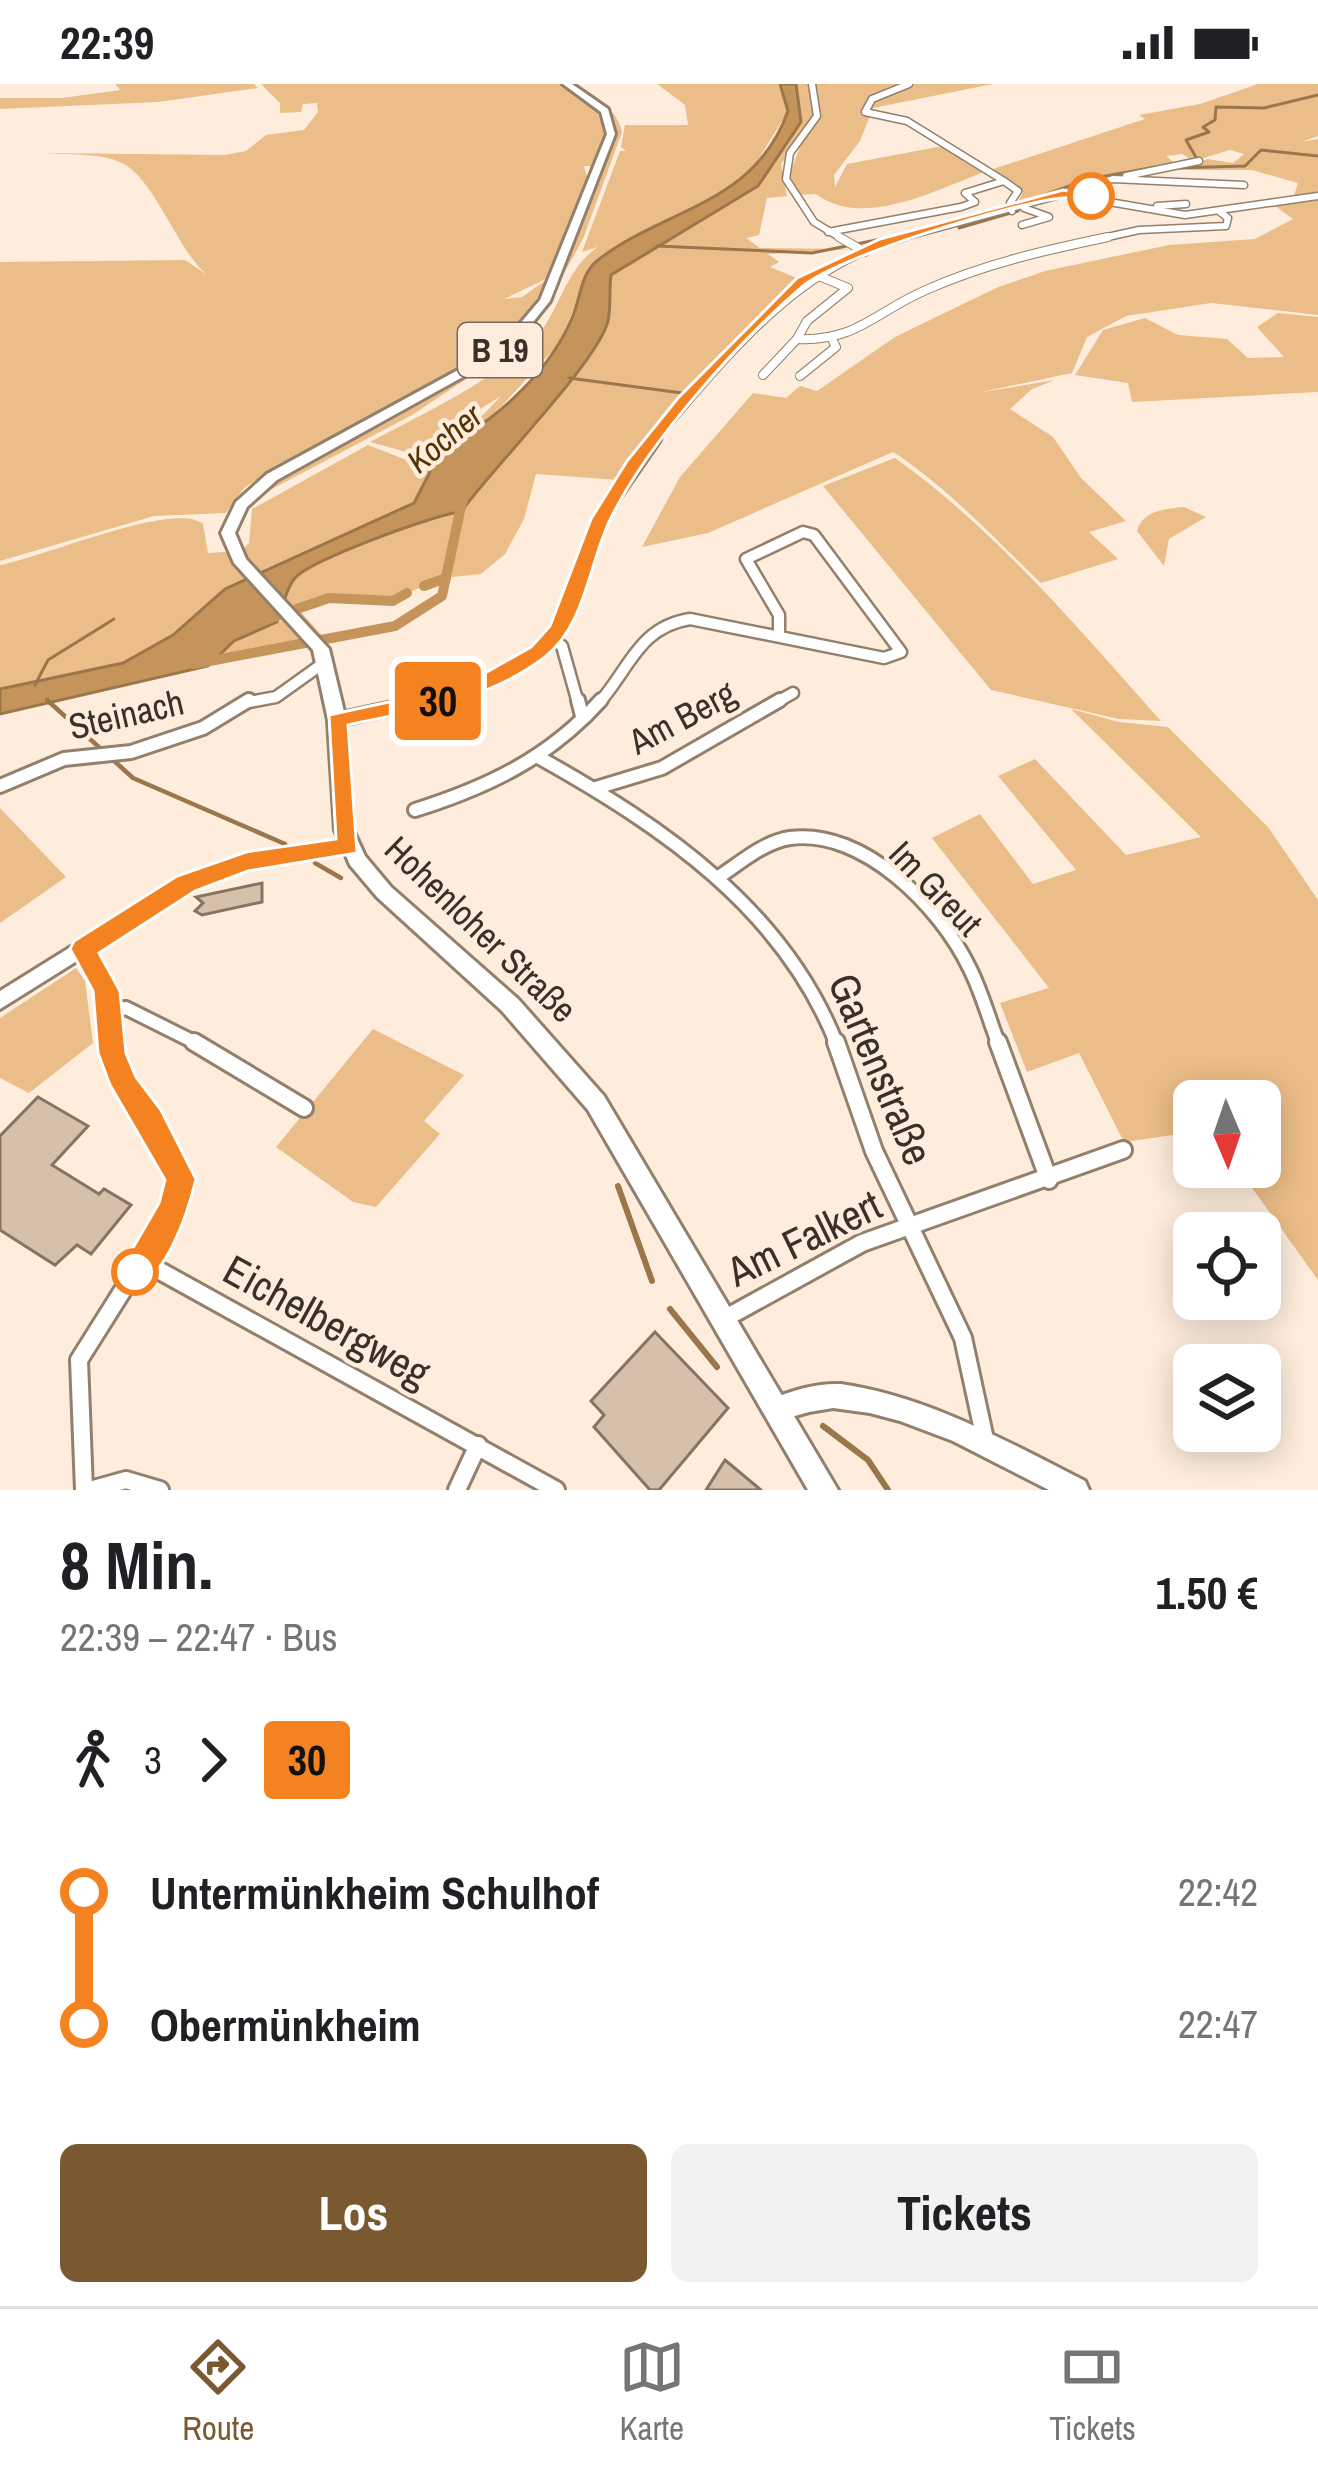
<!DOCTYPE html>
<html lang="de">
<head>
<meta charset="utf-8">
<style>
  :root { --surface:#fff; --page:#f2f2f2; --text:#202124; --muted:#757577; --line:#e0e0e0; --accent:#7a5830 }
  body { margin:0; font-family:"Archivo Narrow",sans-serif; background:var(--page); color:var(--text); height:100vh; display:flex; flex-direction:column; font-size:45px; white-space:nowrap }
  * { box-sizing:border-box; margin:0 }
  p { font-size:39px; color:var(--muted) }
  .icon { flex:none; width:66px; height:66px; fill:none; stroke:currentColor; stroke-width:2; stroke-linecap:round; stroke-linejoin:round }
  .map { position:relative; height:1406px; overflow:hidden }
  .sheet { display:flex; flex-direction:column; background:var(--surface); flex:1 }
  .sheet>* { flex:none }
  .badge { padding:0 24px; border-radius:9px; font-size:42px; line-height:78px }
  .needle { width:78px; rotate:178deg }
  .controls { position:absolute; left:1173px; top:996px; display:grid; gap:24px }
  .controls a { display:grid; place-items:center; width:108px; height:108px; border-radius:18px; background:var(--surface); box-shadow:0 6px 30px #0003; font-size:60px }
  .map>.badge { position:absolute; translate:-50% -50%; box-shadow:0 0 0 6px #fff }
  .legs { display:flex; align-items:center; gap:18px; height:132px; padding:0 60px; font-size:39px }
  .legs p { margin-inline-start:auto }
  .headline { display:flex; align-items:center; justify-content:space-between; height:204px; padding:0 60px }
  h1 { font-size:66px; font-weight:700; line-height:90px }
  .button { display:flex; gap:24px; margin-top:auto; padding:24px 60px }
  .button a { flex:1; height:138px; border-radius:18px; background:var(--accent); color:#fff; font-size:48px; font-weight:700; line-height:138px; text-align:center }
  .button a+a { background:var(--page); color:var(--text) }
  ul { padding:0 60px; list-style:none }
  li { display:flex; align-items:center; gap:42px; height:132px; font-size:45px }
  li i { display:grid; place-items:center; width:18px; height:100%; margin:0 15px; background:currentColor }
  li i::after { content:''; width:30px; height:30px; margin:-15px; border:9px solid; border-radius:50%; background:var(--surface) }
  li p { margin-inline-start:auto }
  li:first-child i { background:linear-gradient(#0000 50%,currentColor 0) }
  li:last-child i { background:linear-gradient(currentColor 50%,#0000 0) }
  .status { display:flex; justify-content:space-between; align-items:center; height:84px; padding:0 60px; background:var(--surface); direction:ltr }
  .status svg { height:33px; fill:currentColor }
  .menu { display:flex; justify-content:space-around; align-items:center; height:168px; border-top:3px solid var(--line); background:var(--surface); font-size:33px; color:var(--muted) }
  .menu a { display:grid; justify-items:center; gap:6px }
  .menu .on { color:var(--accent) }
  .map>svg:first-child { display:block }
</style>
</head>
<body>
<div class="status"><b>22:39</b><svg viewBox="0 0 49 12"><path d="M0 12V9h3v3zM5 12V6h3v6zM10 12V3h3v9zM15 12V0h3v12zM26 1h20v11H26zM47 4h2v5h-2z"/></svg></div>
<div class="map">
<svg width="1318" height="1406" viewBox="0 0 1318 1406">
  <rect width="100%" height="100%" fill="#feeddc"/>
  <g fill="#ebbd88">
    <polygon points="115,0 254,0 258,4 158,18 0,25 0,14 62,14 120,6"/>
    <path d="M261 0H562L595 23 606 51 589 95 590 82H573H584L588 97 548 194 504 215 522 213 546 196C514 283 346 347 265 391L244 404 226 429 154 432 0 477V178L185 176 206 190C175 162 154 93 120 78 99 69 69 71 45 69L225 71 246 67 266 51 304 46 318 28 317 19 303 20 301 28 280 29V19Z"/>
    <path d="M571 0C591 6 618 26 622 48L583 155 528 254 412 331 251 416 303 379 481 285 526 250 550 215 615 50 602 21Z"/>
    <path d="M657 0H780L788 27 752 86 703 123 595 178 558 261 497 327 457 358 501 312 410 369 370 358C423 330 485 301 529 261 560 232 563 186 598 163L582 168 620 67H626L621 63 625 41H688L685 21Z"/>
    <path d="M796 0H993L873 24 860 57 834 91 835 103 847 80 943 62 987 87C937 105 863 146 816 110L798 111 788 94 809 40 781 80 787 112 767 114 759 151 746 154 760 164 853 165 768 170 779 178 770 183 799 195 697 293 619 396 536 390 524 435 505 470 481 490 443 494 393 515 326 513 282 529C285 519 288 501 295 494 311 476 438 429 462 428 492 383 598 278 608 237 611 223 609 206 611 191L758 102 801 38Z"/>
    <polygon points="1258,0 1318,0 1318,52 1301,58 1318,55 1318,110 1293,115 1298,99 1252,86 1171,86 1208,75 1233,79 1244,70 1230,66 1194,77 1182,70 1166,72 1177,81 1075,101 1016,123 1023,108 993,85 1145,35 1139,31 1200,20"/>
    <path d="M1318 113V231L1211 219 1126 232 1087 253 1072 289 977 309 1055 296 1032 305 1010 325 1053 353 1081 394 1126 437 1089 448 1118 475 1041 499C994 454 947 403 893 368L708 449 642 463 680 393 753 309 786 314 800 302 817 307 895 253 996 204 1045 187 1169 161 1255 155 1293 135 1274 121Z"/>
    <polygon points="1278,229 1318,233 1318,308 1132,318 1128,299 1075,291 1103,246 1145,234 1178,251 1227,255 1248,274 1284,273 1257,243"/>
    <path d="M368 361 404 375 427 366 432 383 414 418 225 505 173 551 123 579 0 605V481C41 474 175 416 203 440L208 469 242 467 249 459 252 425Z"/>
    <path d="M895 374C995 445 1079 545 1161 637L1119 635 991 606 823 402Z"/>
    <path d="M1184 423 1206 433 1169 455 1164 482 1137 447C1143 426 1165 425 1184 423Z"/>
    <polygon points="301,528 325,555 208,580 234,557"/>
    <polygon points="1071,625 1119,638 1168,643 1268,743 1318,816 1318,1196 1237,1083 1260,1083 1260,1017 1194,1017 1194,1048 1124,1058 1079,969 1027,988 1000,919 1049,904 932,754 980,730 1033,800 1076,786 998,692 1035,675 1126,771 1201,753"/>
    <polygon points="0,724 66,793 0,839"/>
    <polygon points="76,884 85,897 93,959 29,1009 0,994 0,934"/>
    <polygon points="373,945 464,991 424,1037 440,1050 376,1123 353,1118 276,1063"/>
  </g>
  <path fill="#c5945a" stroke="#9b764b" stroke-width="3" d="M780 0H796L801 38 758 102 611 191C609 206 611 223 608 237 598 278 492 384 461 428 438 429 311 476 295 494 286 504 282 525 277 538L234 557 208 582 0 630V605L123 579 173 551 225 505 414 419 432 384 427 366C484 352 549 289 572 234 581 214 580 190 598 176 666 123 754 122 788 27Z"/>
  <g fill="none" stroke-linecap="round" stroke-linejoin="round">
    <g stroke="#9b764b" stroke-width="3">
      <polyline points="1197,75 1186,56 1209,48 1203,43 1215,36 1216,23 1264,24 1318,11"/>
      <polyline points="1174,84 1245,82 1261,66 1318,72"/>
      <polyline points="1022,119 1089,95 1156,83"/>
      <polyline points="959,144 1018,127"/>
      <polyline points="657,162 812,169 901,151"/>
      <polyline points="569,294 682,309"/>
      <polyline points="35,601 48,576 114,535"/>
      <polyline points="47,616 51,619"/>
    </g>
    <g stroke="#9b764b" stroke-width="4.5">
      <polyline points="47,616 133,694 285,760"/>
      <polyline points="315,779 341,794"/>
    </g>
    <g stroke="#9b764b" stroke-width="6">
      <polyline points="618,1102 652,1197"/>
      <polyline points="670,1225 717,1283"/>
      <polyline points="823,1342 868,1376 888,1406"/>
    </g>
    <g stroke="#c5945a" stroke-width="10">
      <polyline points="424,502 446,494"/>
      <polyline points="262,537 329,514 393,517 407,509"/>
      <polyline points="194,580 395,542 442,512 463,413"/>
    </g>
  </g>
  <g fill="#d4c0ab" stroke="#867461" stroke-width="3">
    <polygon points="262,799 262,818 202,831 195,827 203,819 196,813"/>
    <polygon points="38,1013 88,1042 52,1081 99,1110 104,1105 131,1121 91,1170 77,1161 55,1181 0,1146 0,1052"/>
    <polygon points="655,1248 728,1324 659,1406 650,1406 594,1343 604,1331 591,1317"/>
    <polygon points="725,1376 761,1406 706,1406"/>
  </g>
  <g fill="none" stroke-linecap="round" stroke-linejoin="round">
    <defs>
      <g id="street-far4">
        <polyline points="812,0 817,32 790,69 786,95 814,138 844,156"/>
        <polyline points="909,0 872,15 865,28 907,37 1004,97 1018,107 1010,119 1012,127"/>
        <polyline points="1126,92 1199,77"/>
        <polyline points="1070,108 1113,95 1244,101"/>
        <polyline points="1157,122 1186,120"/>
        <polyline points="1022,141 1049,133 1024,124"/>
        <polyline points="828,148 961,123 975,118 965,109 1004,97"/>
        <polyline points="893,156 1063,110 1185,131 1318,112"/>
        <polyline points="1094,156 1139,146 1226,142 1228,134 1220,128"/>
      </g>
      <g id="street-far3">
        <polyline points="839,153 865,168"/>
        <path d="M814 190 848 204 807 237 797 255C856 258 875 228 926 206 984 180 1046 166 1108 153"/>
        <polyline points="763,291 797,255"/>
        <polyline points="800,292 836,263 833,257"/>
        <path d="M653 357C726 274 793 183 904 153"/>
      </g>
      <g id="street-far2">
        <polyline points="551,554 562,562 578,619"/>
        <polyline points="244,619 276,613 325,578"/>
        <polyline points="415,619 468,608 539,567 559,544 600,435 656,354"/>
        <path d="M599 619C630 584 639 543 690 535L884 574 901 568 814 451 803 448 746 475 779 531V552"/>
        <polyline points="775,619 793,609"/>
      </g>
      <g id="street-far1">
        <polyline points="578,616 582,632"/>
        <polyline points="337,636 429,616"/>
        <path d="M540 674C663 743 784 825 837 961"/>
        <polyline points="0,702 64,675 131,668 203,644 249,616"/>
        <polyline points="596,704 662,684 780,616"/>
        <path d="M415 726C488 703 549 674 601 616"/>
        <path d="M717 794C739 780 763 758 790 754 863 744 940 823 969 883 982 908 989 936 999 961"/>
        <polyline points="84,865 106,907 111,961"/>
        <polyline points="108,927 126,924 200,961"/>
      </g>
      <g id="street">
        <polyline points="194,958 304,1024"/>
        <polyline points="836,958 874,1067 963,1254 986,1360"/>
        <polyline points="998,958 1049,1096"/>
        <polyline points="142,1177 556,1406"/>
        <polyline points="722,1236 862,1159 1123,1066"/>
        <polyline points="84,1406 79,1276 174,1125 180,1095 124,1001 111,958"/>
        <polyline points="90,1406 126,1396 160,1406"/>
        <polyline points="457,1406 478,1361"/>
      </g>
      <g id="secondary">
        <polygon points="349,755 355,757 358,762 355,767 248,784 192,805 0,925 0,907 180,795 246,770"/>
        <path d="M841 1300C929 1313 1006 1357 1085 1397L1089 1406H1049L953 1357 900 1337 870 1329 833 1324 809 1328 777 1337 768 1334 765 1325 768 1316C792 1307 815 1299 841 1300Z"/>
      </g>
      <polygon id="primary" points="563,0 572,0 608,25 615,50 550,217 521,253 479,284 277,396 247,423 235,449 246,475 329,565 346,636 353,746 365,772 391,803 518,915 604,1012 838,1406 808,1406 588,1026 502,927 377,813 350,781 335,746 328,636 313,566 234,479 221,449 236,418 267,390 471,279 513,248 540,216 607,50 601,28"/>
    </defs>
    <use href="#street-far4" stroke="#92806c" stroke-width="9"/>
    <use href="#street-far3" stroke="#92806c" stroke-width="10"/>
    <use href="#street-far2" stroke="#92806c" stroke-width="15"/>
    <use href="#street-far1" stroke="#92806c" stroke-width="18"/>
    <use href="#street" stroke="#92806c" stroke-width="22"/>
    <use href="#secondary" stroke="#92806c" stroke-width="6"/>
    <use href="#primary" stroke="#92806c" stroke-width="6"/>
    <use href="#street-far4" stroke="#fff" stroke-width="6"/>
    <use href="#street-far3" stroke="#fff" stroke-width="8"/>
    <use href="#street-far2" stroke="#fff" stroke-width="10"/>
    <use href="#street-far1" stroke="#fff" stroke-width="12"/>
    <use href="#street" stroke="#fff" stroke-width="16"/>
    <use href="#secondary" fill="#fff" fill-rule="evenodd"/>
    <use href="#primary" fill="#fff" fill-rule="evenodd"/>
  </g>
  <path fill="#f58220" stroke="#fff" stroke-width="3" d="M1063 106 1097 112C1086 117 1075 112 1062 114 1012 119 839 172 803 202 738 258 649 357 611 434 589 478 586 541 545 573 488 617 417 626 348 641L357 769 248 787 195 807 99 869 120 907 126 969 136 993 161 1026 196 1095C188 1128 168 1191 135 1204L124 1200 119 1188 159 1119 165 1096 110 1001 98 969 93 907 70 865 74 857 177 792 246 768 336 755 329 631 462 602 531 563 550 542 591 435 627 377 678 314 797 194 880 155Z"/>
  <g fill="#fff" stroke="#f58220" stroke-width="6">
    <circle cx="1091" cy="112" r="21"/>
    <circle cx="135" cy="1188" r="21"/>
  </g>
  <g text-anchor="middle" stroke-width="9" stroke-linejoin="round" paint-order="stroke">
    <rect fill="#feeddc" stroke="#74695f" stroke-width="3" x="458" y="239" width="84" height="54" rx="9"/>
    <g font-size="33" font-weight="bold" fill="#393129">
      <text x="500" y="278">B 19</text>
    </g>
    <g font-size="33" font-style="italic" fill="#553403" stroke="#feeddc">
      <text transform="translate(444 354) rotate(-40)" y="12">Kocher</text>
    </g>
    <g font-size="36" fill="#393129" stroke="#feeddc">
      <text transform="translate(126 630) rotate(-13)" y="13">Steinach</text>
      <text transform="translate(682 633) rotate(-28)" y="13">Am Berg</text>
      <text transform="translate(936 804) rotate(46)" y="13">Im Greut</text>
      <text transform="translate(481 845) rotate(44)" y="13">Hohenloher Straße</text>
    </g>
    <g font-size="42" fill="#393129" stroke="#feeddc">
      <text transform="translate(881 985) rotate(67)" y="15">Gartenstraße</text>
      <text transform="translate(804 1154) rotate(-26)" y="15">Am Falkert</text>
      <text transform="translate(327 1237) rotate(29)" y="15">Eichelbergweg</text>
    </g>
  </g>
</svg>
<div class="controls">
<a><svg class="needle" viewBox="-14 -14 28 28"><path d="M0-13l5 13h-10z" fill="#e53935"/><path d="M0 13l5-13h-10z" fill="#757577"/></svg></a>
<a><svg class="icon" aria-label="locate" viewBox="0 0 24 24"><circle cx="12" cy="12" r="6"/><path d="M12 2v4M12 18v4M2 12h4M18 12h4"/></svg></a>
<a><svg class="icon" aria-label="layers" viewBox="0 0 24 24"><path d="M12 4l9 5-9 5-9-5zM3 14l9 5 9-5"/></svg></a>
</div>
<b class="badge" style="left:438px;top:617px;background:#f58220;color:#111">30</b>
</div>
<section class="sheet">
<div class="headline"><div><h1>8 Min.</h1><p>22:39 – 22:47 · Bus</p></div><b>1.50 €</b></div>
<div class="legs"><svg class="icon" aria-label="walk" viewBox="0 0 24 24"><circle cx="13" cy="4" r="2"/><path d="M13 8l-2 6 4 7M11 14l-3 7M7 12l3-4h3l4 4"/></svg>3<svg class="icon" aria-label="forward" viewBox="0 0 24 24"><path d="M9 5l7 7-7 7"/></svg><b class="badge" style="background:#f58220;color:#111">30</b></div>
<ul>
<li><i style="color:#f58220"></i><b>Untermünkheim Schulhof</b><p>22:42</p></li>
<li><i style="color:#f58220"></i><b>Obermünkheim</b><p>22:47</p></li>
</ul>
<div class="button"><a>Los</a><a>Tickets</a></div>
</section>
<nav class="menu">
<a class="on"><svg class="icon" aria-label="directions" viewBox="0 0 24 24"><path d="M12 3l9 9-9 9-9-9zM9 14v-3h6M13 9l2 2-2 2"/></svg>Route</a>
<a><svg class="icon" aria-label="map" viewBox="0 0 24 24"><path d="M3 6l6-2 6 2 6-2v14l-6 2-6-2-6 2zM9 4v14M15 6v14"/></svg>Karte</a>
<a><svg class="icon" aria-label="tickets" viewBox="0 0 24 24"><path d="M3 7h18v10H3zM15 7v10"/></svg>Tickets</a>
</nav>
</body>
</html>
